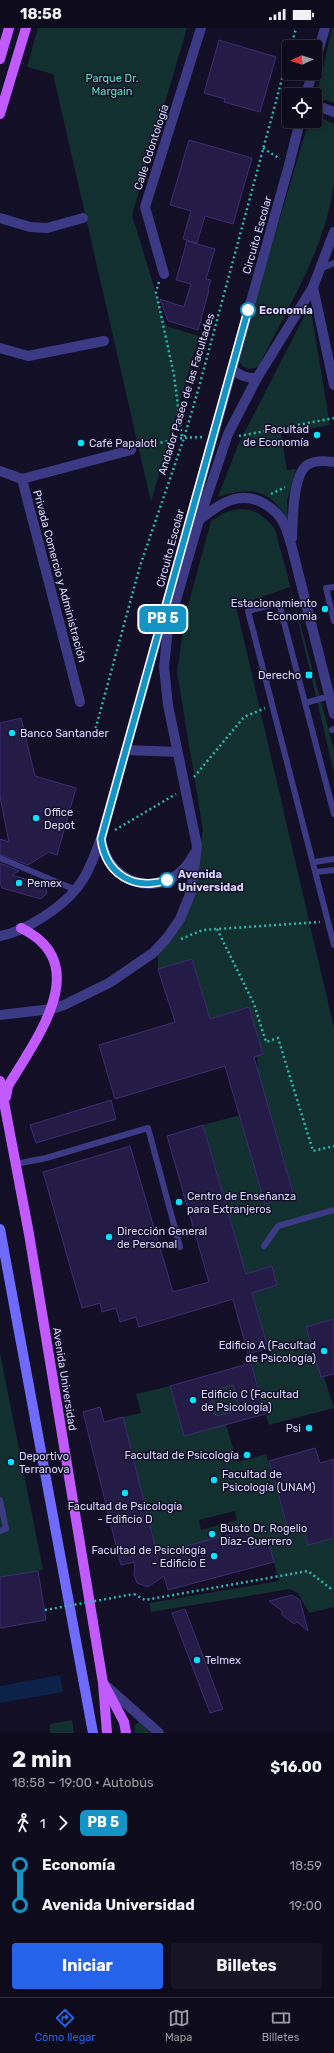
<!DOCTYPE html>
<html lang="es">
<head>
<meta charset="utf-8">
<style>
  :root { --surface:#0e0b1c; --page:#171425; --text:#f1f3f6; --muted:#9b9ba3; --line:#2e2b3b; --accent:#2563eb }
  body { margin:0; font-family:Rubik,sans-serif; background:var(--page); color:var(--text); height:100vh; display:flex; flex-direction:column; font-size:15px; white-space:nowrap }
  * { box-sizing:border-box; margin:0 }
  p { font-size:13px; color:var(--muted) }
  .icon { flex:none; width:22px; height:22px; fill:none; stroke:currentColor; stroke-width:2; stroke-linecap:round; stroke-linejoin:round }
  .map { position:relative; height:1705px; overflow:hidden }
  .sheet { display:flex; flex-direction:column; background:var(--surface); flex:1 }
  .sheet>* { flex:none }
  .badge { padding:0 8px; border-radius:6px; font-size:14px; line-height:26px }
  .needle { width:26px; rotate:266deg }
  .fabs { position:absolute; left:282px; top:12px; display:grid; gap:8px }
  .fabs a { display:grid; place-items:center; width:40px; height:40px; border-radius:4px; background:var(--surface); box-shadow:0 2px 10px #0003,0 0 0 1px var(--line); font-size:20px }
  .map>.badge { position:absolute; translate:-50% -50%; box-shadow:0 0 0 2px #fff }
  .legs { display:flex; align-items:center; gap:6px; height:44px; padding:0 12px; font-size:13px }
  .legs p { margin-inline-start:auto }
  .summary { display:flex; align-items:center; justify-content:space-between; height:68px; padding:0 12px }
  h1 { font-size:22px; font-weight:700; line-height:30px }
  .action { display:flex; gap:8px; margin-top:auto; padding:8px 12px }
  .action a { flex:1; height:46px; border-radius:4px; background:var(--accent); color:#fff; font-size:16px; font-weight:700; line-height:46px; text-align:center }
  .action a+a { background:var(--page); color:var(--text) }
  ul { padding:0 12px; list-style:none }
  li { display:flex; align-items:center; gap:14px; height:40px; font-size:15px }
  li i { display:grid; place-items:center; width:6px; height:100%; margin:0 5px; background:currentColor }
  li i::after { content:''; width:10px; height:10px; margin:-5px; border:3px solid; border-radius:50%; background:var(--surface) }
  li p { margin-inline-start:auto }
  li:first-child i { background:linear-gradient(#0000 50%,currentColor 0) }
  li:last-child i { background:linear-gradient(currentColor 50%,#0000 0) }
  .status { display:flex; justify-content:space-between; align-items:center; height:28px; padding:0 20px; background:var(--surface); direction:ltr }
  .status svg { height:11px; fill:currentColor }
  .dock { display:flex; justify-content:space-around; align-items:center; height:56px; border-top:1px solid var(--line); background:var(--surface); font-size:11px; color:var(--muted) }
  .dock a { display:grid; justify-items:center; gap:2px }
  .dock .selected { color:var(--accent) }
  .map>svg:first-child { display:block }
</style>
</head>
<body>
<div class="status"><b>18:58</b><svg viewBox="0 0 49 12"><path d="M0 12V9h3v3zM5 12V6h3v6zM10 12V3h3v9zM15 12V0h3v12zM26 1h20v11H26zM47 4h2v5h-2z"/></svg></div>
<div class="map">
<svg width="334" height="1705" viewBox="0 0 334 1705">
  <rect width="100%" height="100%" fill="#130f26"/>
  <g fill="#12302f">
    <polygon points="38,0 187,0 132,187 166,298 199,308 151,474 53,46 27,39"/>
    <polygon points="332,0 334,0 334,75 326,72 315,74"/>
    <path d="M315 91H324L334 96C334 115 334 136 334 155 326 220 287 280 259 338 248 344 242 340 238 330L309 93H315Z"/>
    <path d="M310 277 330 397 281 406 287 442 296 441 287 473 288 494C271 461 252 458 218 469L238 417Z"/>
    <path d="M239 481C256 481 264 488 275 501L334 722V745L290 559 236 578 334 1000V1291L306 1299 321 1349H324L334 1380 269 1397 251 1335 271 1330 252 1265 277 1257 272 1238 246 1246 203 1097 240 1087 265 1176 294 1167 258 1044 257 1028 263 1026 249 979 210 991 192 931 158 941V919L179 894 193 851 203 802 177 644 185 589 211 493 226 484Z"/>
    <polygon points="0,1325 43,1542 0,1549"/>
    <polygon points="233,1357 240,1382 216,1388 210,1363"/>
    <polygon points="170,1358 184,1408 226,1396 237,1434 266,1426 288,1501 303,1497 308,1517 334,1510 334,1579 309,1585 298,1565 290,1561 151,1584 149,1575 279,1553 269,1517 241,1524 230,1507 227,1495 237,1492 235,1483 199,1492 201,1502 219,1497 222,1509 166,1532 158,1525 148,1523 153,1508 123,1389 141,1385 136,1366"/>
    <polygon points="72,1692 74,1705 50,1705 50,1696"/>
    <polygon points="140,1693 150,1705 135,1705 134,1698"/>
  </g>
  <polygon fill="#0c2248" points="60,1647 63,1664 0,1675 0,1658"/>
  <g fill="#241b47" stroke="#3b2d73" fill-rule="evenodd">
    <polygon points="219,12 276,29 260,84 224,74 225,71 204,65"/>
    <polygon points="189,112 252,130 233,196 205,188 197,215 183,211 191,183 170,177"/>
    <polygon points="187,213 215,221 206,251 211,252 208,261 209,262 198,302 168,293 160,271 184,279 191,256 176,252"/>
    <polygon points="21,690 35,748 76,760 57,827 49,824 28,837 0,826 0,811 9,814 0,769 0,695"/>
    <polygon points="0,835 19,843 12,847 45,857 47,865 41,871 2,860 0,855"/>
    <polygon points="192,931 210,991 249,979 263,1026 254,1029 294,1168 265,1176 225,1038 115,1071 99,1017 175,994 158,941"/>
    <polygon points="111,1072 116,1091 36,1115 30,1097"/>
    <polygon points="203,1097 246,1246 272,1238 277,1257 252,1265 268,1320 248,1326 233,1271 139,1299 136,1289 120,1294 116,1280 102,1284 100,1275 82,1280 43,1144 130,1118 173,1264 209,1254 167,1108"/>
    <polygon points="334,1291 334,1346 321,1349 306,1299"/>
    <path d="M251 1335 265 1386 184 1408 170 1358ZM233 1357 240 1382 216 1388 210 1363Z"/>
    <polygon points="100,1379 104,1394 123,1389 157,1526 246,1502 251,1521 269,1516 274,1534 168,1562 164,1548 148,1559 137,1555 134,1547 135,1534 121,1537 83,1384"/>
    <polygon points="315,1420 320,1435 334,1431 334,1510 308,1517 303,1497 288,1501 269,1433"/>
    <polygon points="38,1543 46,1592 0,1600 0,1549"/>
    <polygon points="292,1567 300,1572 308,1603 297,1594 294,1596 282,1587 282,1583 269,1573"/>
    <polygon points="185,1581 223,1681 210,1685 172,1585"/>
  </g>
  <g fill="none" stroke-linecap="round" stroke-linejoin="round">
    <g stroke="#2fb8b0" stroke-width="2.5" stroke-dasharray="2 3" stroke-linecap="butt">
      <polyline points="291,19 296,0"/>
      <polyline points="263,120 280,131"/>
      <polyline points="159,254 156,264 174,347 182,410"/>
      <polyline points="239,408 334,390"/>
      <polyline points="141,419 182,410 203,409"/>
      <polyline points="271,466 285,459"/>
      <polyline points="93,710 140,538 184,410 199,359 289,25"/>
      <polyline points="194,749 244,689 265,680"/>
      <polyline points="115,802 176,766"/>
      <polyline points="217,901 254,976 266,1014 278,1010 313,1123 334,1118"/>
      <polyline points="181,911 203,902 320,894"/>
      <polyline points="134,1566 145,1572 308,1543 330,1560 334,1559"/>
    </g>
    <g stroke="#3d3a85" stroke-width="6">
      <polyline points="320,241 334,235"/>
      <polyline points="334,559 326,560 334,593"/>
      <polyline points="305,675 323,670"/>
      <polyline points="332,702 334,701"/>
      <polyline points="334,786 279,575 248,583 334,917"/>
      <polyline points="0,830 76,862"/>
      <polyline points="314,834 334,831"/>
      <polyline points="316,844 334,842"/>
      <polyline points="16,1136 46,1130 148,1100 180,1219"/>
      <polyline points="264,1218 278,1198 334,1182"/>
      <polyline points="0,1472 6,1501 0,1503"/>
    </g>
    <g stroke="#3d3a85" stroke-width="10">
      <polyline points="0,190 30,199 47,200 83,190"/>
      <polyline points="164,246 145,179 201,0"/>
      <polyline points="0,320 28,328 104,313"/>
      <polyline points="0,443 22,451"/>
      <polyline points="22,451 80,674"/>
      <polyline points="22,451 131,422"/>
    </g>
    <g stroke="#3d3a85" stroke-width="10">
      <polyline points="315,34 325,0"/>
      <polyline points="306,67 312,45"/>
      <polyline points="315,81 323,80 334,84"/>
      <polyline points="313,259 334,357"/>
      <path d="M232 341C240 348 246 350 257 350"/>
      <path d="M199 492C219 476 240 461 265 476 273 481 280 487 284 496 287 502 289 510 291 516L334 686"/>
      <path d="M292 510C293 493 292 444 309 436 316 432 327 433 334 434"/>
      <polyline points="126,722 177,724"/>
      <path d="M101 811C109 862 171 873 194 826"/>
      <path d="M0 908C24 904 61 880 76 861 88 847 94 828 101 811L289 137 300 93"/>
      <polyline points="0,987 52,981 64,977 109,955 153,925 167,910 180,891 191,864 197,818 168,677 164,639 168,600 199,492 228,406 257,350 313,259 334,204"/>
      <polyline points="104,1656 159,1705"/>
    </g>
    <polyline stroke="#6f6bff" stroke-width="10" points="0,1201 93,1705"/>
    <g stroke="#c25bff" stroke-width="10">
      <polyline points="0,31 9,0"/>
      <polyline points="0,86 26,0"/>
      <polyline points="0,1053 29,1206 103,1655 107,1705"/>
      <path d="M6 1069 8 1058C36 1011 95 936 21 900"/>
      <polyline points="105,1658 124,1694 126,1705"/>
    </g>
    <polyline stroke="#2fb8b0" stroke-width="2.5" stroke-dasharray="2 3" stroke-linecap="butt" points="45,1582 134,1566"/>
  </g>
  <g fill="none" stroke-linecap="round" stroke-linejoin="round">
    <defs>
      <path id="line-1" d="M167 852C133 863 106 846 101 811L248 282"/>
    </defs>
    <use href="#line-1" stroke="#fff" stroke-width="9"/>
    <use href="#line-1" stroke="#1493c5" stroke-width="6"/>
  </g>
  <g fill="#fff" stroke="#1493c5" stroke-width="2">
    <circle cx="248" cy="282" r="7"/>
    <circle cx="167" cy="852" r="7"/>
  </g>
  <g fill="#00e5ff" stroke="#130f26" stroke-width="1.5">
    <circle cx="317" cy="407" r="4"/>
    <circle cx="81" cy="415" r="4"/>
    <circle cx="325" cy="581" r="4"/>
    <rect x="305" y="643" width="8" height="8" rx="2"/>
    <circle cx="12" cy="705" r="4"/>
    <circle cx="36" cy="790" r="4"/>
    <circle cx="19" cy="855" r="4"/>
    <circle cx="179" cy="1174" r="4"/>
    <circle cx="109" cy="1209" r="4"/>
    <circle cx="324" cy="1323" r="4"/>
    <circle cx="193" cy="1372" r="4"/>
    <circle cx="309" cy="1400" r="4"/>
    <circle cx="247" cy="1427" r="4"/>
    <circle cx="11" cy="1434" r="4"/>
    <circle cx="214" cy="1452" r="4"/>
    <circle cx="125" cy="1465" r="4"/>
    <circle cx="212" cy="1506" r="4"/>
    <circle cx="214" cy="1528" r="4"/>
    <circle cx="197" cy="1632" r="4"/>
  </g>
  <g text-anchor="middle" stroke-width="3" stroke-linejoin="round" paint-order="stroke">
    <g font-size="11" fill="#5fe0c0" stroke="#130f26">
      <text x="112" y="54">Parque Dr.<tspan x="112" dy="13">Margain</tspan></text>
    </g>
    <g font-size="11" fill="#d9d4ff" stroke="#130f26">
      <text transform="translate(151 119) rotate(-72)" y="4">Calle Odontología</text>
      <text transform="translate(257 207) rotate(-74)" y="4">Circuito Escolar</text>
      <text transform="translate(186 366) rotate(-73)" y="4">Andador Paseo de las Facultades</text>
      <text transform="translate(170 520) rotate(-75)" y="4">Circuito Escolar</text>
      <text transform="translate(60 548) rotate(75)" y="4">Privada Comercio y Administración</text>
      <text transform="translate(65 1351) rotate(81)" y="4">Avenida Universidad</text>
    </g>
    <g font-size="11" font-weight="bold" fill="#d9d4ff" stroke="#130f26" text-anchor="start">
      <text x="259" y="286">Economía</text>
      <text x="178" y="850">Avenida<tspan x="178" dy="13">Universidad</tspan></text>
    </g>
    <g font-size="11" fill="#d9d4ff" stroke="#130f26" text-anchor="start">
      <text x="309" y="405" text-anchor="end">Facultad<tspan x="309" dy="13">de Economía</tspan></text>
      <text x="89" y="419">Café Papalotl</text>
      <text x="317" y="579" text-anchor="end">Estacionamiento<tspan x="317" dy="13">Economia</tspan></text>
      <text x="301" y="651" text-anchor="end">Derecho</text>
      <text x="20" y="709">Banco Santander</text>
      <text x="44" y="788">Office<tspan x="44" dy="13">Depot</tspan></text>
      <text x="27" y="859">Pemex</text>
      <text x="187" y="1172">Centro de Enseñanza<tspan x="187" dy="13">para Extranjeros</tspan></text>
      <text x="117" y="1207">Dirección General<tspan x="117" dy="13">de Personal</tspan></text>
      <text x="316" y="1321" text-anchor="end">Edificio A (Facultad<tspan x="316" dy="13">de Psicología)</tspan></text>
      <text x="201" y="1370">Edificio C (Facultad<tspan x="201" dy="13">de Psicología)</tspan></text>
      <text x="301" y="1404" text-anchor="end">Psi</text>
      <text x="239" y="1431" text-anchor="end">Facultad de Psicología</text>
      <text x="19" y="1432">Deportivo<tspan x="19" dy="13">Terranova</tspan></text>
      <text x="222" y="1450">Facultad de<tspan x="222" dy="13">Psicología (UNAM)</tspan></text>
      <text x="125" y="1482" text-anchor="middle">Facultad de Psicología<tspan x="125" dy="13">- Edificio D</tspan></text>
      <text x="220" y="1504">Busto Dr. Rogelio<tspan x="220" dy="13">Díaz-Guerrero</tspan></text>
      <text x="206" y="1526" text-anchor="end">Facultad de Psicología<tspan x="206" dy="13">- Edificio E</tspan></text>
      <text x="205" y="1636">Telmex</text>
    </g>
  </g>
</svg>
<div class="fabs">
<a><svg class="needle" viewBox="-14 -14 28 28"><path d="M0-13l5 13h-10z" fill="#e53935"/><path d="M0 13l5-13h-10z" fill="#9b9ba3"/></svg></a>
<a><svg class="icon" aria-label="locate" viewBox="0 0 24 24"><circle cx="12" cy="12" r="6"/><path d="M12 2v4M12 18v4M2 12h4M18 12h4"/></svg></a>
</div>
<b class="badge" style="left:163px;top:591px;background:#1493c5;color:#fff">PB 5</b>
</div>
<section class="sheet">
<div class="summary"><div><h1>2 min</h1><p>18:58 – 19:00 · Autobús</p></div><b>$16.00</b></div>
<div class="legs"><svg class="icon" aria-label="walk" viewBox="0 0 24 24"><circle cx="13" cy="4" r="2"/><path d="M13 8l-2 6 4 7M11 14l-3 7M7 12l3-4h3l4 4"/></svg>1<svg class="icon" aria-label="forward" viewBox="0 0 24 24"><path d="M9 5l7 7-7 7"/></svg><b class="badge" style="background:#1493c5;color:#fff">PB 5</b></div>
<ul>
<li><i style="color:#1493c5"></i><b>Economía</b><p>18:59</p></li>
<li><i style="color:#1493c5"></i><b>Avenida Universidad</b><p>19:00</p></li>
</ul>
<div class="action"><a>Iniciar</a><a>Billetes</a></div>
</section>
<nav class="dock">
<a class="selected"><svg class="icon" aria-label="directions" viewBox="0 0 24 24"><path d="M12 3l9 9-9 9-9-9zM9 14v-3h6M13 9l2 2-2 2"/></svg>Cómo llegar</a>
<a><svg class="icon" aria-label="map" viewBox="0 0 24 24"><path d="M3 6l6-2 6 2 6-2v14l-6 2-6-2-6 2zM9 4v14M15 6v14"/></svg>Mapa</a>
<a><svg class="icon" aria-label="tickets" viewBox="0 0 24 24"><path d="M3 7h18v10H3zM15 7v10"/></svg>Billetes</a>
</nav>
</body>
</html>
